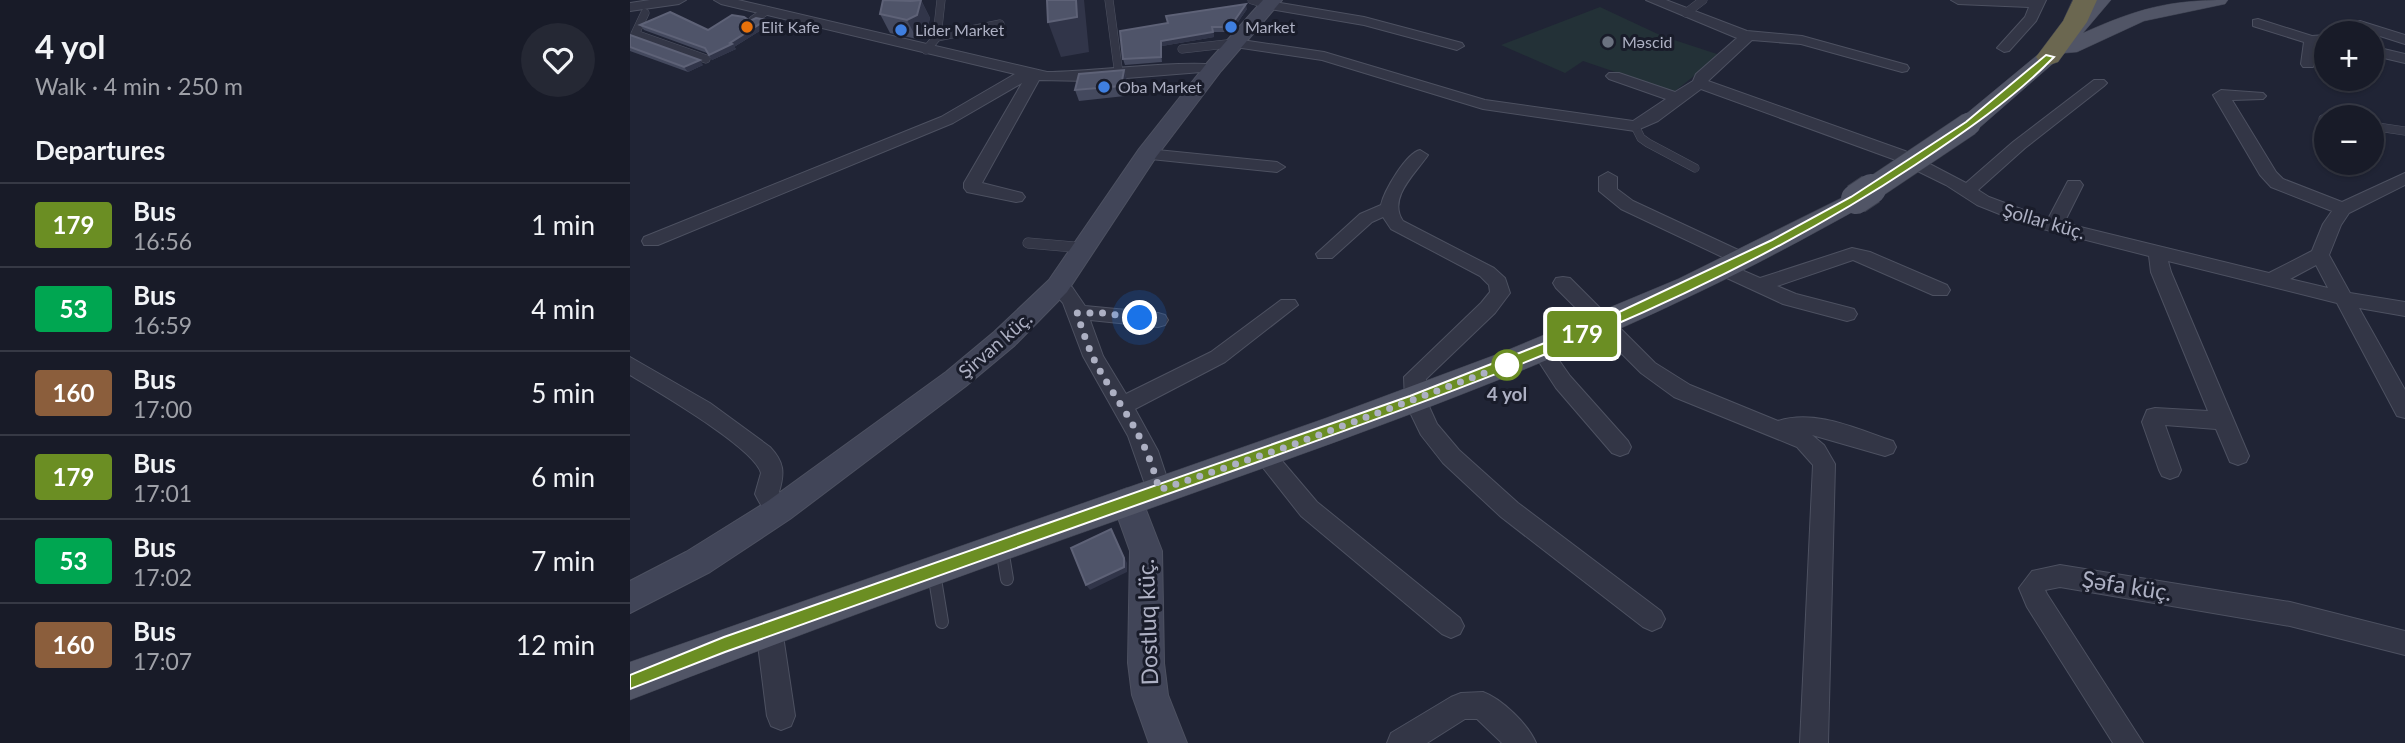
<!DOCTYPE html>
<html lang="en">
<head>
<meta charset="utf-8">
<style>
  :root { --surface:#181b28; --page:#252834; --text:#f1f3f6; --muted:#9fa1a8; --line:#363945 }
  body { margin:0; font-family:Lato,sans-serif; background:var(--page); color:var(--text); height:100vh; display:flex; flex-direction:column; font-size:26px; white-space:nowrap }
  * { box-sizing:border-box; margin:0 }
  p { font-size:23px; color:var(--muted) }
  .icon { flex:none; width:38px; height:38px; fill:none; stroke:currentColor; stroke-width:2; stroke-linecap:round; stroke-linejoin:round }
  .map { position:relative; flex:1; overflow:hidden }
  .panel { display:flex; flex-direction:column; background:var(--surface); width:630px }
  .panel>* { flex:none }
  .badge { padding:0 14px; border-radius:5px; font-size:24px; line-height:46px }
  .controls { position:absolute; left:1684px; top:21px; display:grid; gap:14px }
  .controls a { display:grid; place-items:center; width:70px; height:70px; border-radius:50%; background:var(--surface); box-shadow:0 2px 5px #0004,0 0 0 2px var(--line); font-size:35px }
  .you { position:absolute; width:35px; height:35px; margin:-18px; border:5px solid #fff; border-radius:50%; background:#1a73e8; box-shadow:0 0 0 10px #1a73e833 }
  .map>.badge { position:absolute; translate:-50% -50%; box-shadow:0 0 0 4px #fff }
  h2 { padding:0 35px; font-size:26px; line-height:63px }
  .round { display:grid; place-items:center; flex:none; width:74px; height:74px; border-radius:37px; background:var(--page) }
  .summary { display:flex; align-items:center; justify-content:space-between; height:119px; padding:0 35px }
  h1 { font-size:33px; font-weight:700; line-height:52px }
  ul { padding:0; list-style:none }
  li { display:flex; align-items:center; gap:21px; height:84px; padding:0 35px; border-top:2px solid var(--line) }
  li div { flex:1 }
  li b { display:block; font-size:26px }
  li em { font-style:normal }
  li .badge { min-width:77px; font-weight:700; text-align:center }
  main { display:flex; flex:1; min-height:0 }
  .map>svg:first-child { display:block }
</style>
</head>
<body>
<main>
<section class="panel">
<div class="summary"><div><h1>4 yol</h1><p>Walk · 4 min · 250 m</p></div><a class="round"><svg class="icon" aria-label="heart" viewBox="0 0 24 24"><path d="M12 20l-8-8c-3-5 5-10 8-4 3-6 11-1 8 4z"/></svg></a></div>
<h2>Departures</h2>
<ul>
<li><span class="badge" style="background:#6b8e23;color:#fff">179</span><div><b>Bus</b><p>16:56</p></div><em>1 min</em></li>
<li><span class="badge" style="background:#00a651;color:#fff">53</span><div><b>Bus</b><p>16:59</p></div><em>4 min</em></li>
<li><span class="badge" style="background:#8b5e3c;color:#fff">160</span><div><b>Bus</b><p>17:00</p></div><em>5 min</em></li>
<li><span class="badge" style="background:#6b8e23;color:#fff">179</span><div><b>Bus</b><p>17:01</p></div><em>6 min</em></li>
<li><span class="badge" style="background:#00a651;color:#fff">53</span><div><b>Bus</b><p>17:02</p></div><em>7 min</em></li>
<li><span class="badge" style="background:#8b5e3c;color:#fff">160</span><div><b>Bus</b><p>17:07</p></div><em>12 min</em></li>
</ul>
</section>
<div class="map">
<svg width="1775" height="743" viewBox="0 0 1775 743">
  <rect width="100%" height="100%" fill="#202435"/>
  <polygon fill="#233137" points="970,7 1032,36 1090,55 1044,92 953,61 935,73 871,45"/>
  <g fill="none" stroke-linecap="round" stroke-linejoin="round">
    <defs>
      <g id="lane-far2">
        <polyline points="479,0 489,75"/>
        <polyline points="622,0 639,5"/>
        <polyline points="15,13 5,34 76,59"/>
        <polyline points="1056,13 1073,0"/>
        <polyline points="123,20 136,11"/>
        <polyline points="307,37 370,24"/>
        <polyline points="552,49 605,43"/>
        <polyline points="296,50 307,37 311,0"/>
        <polyline points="1693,119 1696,119"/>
        <polyline points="1005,126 1011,138 1018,143 1065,168"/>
        <polyline points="1741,126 1775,131"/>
      </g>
      <polyline id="lane-far1" points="398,243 455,248"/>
      <g id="lane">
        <polyline points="372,549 377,579"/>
        <polyline points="304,573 312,622"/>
      </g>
      <g id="street">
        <polygon points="20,0 56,0 49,4 0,11 0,3"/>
        <path d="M84 0H108L417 72C444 73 581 57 591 67L584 71 459 81 409 80 352 183 392 193 395 197 392 201 386 202 337 192 334 188V183L392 83 323 123 28 245H14L12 241 14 237 311 117 385 74 91 4Z"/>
        <path d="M1016 0H1036L1117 31 1172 36 1277 65 1279 68 1277 71 1272 72 1171 44 1122 40 1078 81 1275 151 1336 183 1383 142 1464 80H1474L1477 83 1474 86 1395 148 1348 190 1359 197 1418 219 1438 181H1450L1453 185 1434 223 1639 273 1682 251 1693 224 1702 211 1641 187 1630 175 1583 95 1591 90 1633 93 1636 96 1633 99 1602 100 1646 172 1653 179 1712 202 1775 173V185L1719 213 1711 225 1699 255 1720 293 1775 302V316L1729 308 1775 390V418L1767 416 1707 303 1538 261 1541 272 1619 456 1616 462 1608 465 1600 462 1586 429 1535 425 1551 470 1548 476 1540 479 1532 476 1529 470 1512 422 1517 410 1525 408 1578 411 1521 272 1519 256 1397 225 1347 205 1316 185 1263 159 1071 89 1028 121 1005 131 853 109 692 60 605 47 598 43 605 39 694 52 855 100 1003 121 1036 99 979 79 976 76 979 73H989L1045 92 1063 81 1066 74 1107 38ZM1686 265 1698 288 1660 279Z"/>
        <polygon points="1321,0 1416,0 1406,21 1379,51 1374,52 1367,48 1395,17 1399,7 1328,4"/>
        <polygon points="639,1 734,17 832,43 834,46 827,50 734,25 634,8 634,2"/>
        <polygon points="1628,19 1682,36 1696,35 1696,43 1688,44 1683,67 1673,67 1671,64 1674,42 1623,26 1623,20"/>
        <polygon points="1730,21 1775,35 1775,44 1725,28 1725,22"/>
        <polygon points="1741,46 1775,54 1775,63 1741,55"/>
        <polygon points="517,149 647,162 655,167 647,172 511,158 509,154"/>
        <path d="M790 150 798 155C786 173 757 198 773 221L864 268 875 278 880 293 865 313 796 379 797 402 807 424 829 450 888 503 1031 611 1035 619 1031 627 1022 631 1013 627 871 517 813 463 791 435 775 402 774 377 851 303 860 292 859 285 850 276 761 229 753 217 742 222 702 258H688L686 254 730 214 751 205C754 191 776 153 790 150Z"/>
        <polygon points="978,172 987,177 987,189 1003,201 1119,255 1121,259 1119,263 1105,263 991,209 969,191 969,177"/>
        <polygon points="1222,248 1240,252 1317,285 1320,290 1317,295 1303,295 1223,260 1147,286 1166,294 1224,309 1227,314 1224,319 1217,321 1153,304 1086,273 1084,269 1086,265 1100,265 1130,278"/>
        <path d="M933 277 940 278 1025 363 1060 385 1148 421C1186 409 1226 429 1263 441L1266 447 1263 453 1255 456 1182 435 1194 445 1205 464 1198 743H1170L1183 465 1167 447 1044 397 1011 373 926 288 923 283 926 278Z"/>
        <polygon points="428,280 442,287 455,306 528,313 535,315 538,320 535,325 528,327 460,320 473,356 496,394 581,352 651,300 665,300 668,305 595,362 505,409 528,451 541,490 537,497 529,500 521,497 517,490 498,436 453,356 433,303 418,286 421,281"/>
        <polygon points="912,344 919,346 940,376 998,441 1001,447 998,453 990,456 982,453 926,388 902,351 905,346"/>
        <path d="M0 357 80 403 140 447C154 462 155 472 149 492L161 510 157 517C140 523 132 508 125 494L131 473C125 448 26 391 0 375Z"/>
        <polygon points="634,446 642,449 687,502 830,618 834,626 830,634 821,638 812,634 671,516 623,455 626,449"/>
        <polygon points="1430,565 1660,602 1775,631 1775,655 1660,626 1430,587 1415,590 1417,594 1513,743 1483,743 1397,607 1389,588 1402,571"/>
        <polygon points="139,617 148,621 152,629 165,716 161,726 151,730 141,726 137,716 126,629 130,621"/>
        <path d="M853 692C872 699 898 724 906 743H872L847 719H835L797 743H757L761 733 821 697 831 693Z"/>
      </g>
      <g id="secondary">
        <polygon points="633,0 652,0 591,71 526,157 437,292 384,346 336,386 160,519 80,572 0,613 0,581 56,552 138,501 316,372 364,332 419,280 509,149 577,63"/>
        <polygon points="498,488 509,492 532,551 534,663 538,695 557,743 519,743 502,695 498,663 500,551 482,501 487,492"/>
      </g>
      <g id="primary">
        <path d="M1460 0H1481L1453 33C1507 9 1538 0 1598 0L1595 4 1514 21 1447 52 1435 53 1348 129 1339 131 1330 129 1327 124 1330 119 1411 52Z"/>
        <path d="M1226 191 1235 193 1239 199 1235 205C1181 235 1126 265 1069 292 885 381 689 448 496 517 330 576 164 636 0 700V662L696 418 873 352 1048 279Z"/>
      </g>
      <polygon id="highway" points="1443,0 1467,0 1457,22 1428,62 1419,65 1410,62 1406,57 1433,21"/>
    </defs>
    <use href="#lane-far2" stroke="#4d5161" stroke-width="9"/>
    <use href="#lane-far1" stroke="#4d5161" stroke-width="11"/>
    <use href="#lane" stroke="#4d5161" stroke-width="14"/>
    <use href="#street" stroke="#4d5161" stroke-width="2"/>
    <use href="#secondary" stroke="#4d5161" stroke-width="2"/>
    <use href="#primary" stroke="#3c404f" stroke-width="1"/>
    <use href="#highway" stroke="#3b3e4d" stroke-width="1"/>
    <use href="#lane-far2" stroke="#333646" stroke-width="8"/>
    <use href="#lane-far1" stroke="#333646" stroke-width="10"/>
    <use href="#lane" stroke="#333646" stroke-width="12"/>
    <use href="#street" fill="#333646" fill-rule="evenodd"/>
    <use href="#secondary" fill="#414558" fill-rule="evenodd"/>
    <use href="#primary" fill="#515566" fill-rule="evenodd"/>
    <use href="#highway" fill="#6b6750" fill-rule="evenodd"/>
    <defs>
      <polyline id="primary-bridge-far1" points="1239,191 1339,124"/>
      <polyline id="primary-bridge" points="1226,199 1241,189"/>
    </defs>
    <use href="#primary-bridge-far1" stroke="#3c404f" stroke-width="24" stroke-linecap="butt"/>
    <use href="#primary-bridge" stroke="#3c404f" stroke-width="32" stroke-linecap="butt"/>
    <use href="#primary-bridge-far1" stroke="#515566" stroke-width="23"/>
    <use href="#primary-bridge" stroke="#515566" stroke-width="30"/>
  </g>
  <g fill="#44495e">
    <polygon points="292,2 300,18 296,34 287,39 260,33 250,14"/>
    <polygon points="617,9 601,32 583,32 584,37 532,46 532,62 495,65 493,59 538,23"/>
    <polygon points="120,21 139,25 104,47 106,49 82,60 77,53 14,30 10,25 78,30"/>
    <polygon points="0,35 73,65 58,72 0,51"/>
    <polygon points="494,70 497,81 495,96 449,101 445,90"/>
  </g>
  <g fill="#313549">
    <polygon points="281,0 292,0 292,2 300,18 296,34 287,39 277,20"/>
    <polygon points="446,0 454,0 459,52 431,57 418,22"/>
    <polygon points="616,4 617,9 601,32 600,27"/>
    <polygon points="136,20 139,25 104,47 106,49 82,60 79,55"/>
    <polygon points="583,32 584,37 532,46 532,62 531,57 531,41"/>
    <polygon points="70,60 73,65 58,72 54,67"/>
    <polygon points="494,70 497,81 495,96 491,86"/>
    <polygon points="481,529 497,563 497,572 460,590 456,585"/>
  </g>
  <g fill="#4f5469" stroke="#5e6277" stroke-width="2">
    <polygon points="253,0 281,1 291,0 287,15 277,20 250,14"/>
    <polygon points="417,0 446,0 447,17 418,22"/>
    <polygon points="616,4 600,27 582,27 583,32 531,41 531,57 493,59 490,31 538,23 536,16"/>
    <polygon points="40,12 78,30 102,15 114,17 120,21 126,18 136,20 100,43 102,44 79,55 75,48 10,25"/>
    <polygon points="0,35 70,60 54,67 0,47"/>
    <polygon points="494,70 491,86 445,90 449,74"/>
    <polygon points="481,529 494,558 494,567 456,585 441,548"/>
  </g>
  <path fill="#6b8e23" stroke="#fff" stroke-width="2" d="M1416 55 1424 57C1383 99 1333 133 1285 165 1086 297 859 379 636 459 456 523 276 588 95 652L0 689V675L94 637 780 396 968 322 1142 240 1221 197 1336 122Z"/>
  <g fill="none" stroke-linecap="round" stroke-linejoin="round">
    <path stroke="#adb0c3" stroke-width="7" stroke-dasharray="0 12.6" d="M510 318 472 313H447C453 332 459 351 469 369 494 413 517 438 529 490L659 446 887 361 877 365"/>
  </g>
  <circle fill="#e8710a" stroke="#191c2a" stroke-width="2.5" cx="117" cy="27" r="7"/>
  <g fill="#3f7fe0" stroke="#191c2a" stroke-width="2.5">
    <circle cx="601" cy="27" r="7"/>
    <circle cx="271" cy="30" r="7"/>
    <circle cx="474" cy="87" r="7"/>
  </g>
  <circle fill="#6b7280" stroke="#191c2a" stroke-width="2.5" cx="978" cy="42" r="7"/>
  <circle fill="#fff" stroke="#6b8e23" stroke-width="3.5" cx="877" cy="365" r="14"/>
  <g text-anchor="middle" stroke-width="6" stroke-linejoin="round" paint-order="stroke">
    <g font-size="16" fill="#adb0c3" stroke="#191c2a" text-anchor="start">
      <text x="131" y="33">Elit Kafe</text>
      <text x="615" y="33">Market</text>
      <text x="285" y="36">Lider Market</text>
      <text x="992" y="48">Məscid</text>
      <text x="488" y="93">Oba Market</text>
    </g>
    <g font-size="19" fill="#adb0c3" stroke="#191c2a">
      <text transform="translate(1414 221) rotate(16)" y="7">Şollar küç.</text>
      <text transform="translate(365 345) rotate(-41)" y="7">Şirvan küç.</text>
    </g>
    <g font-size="19" font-weight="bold" fill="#adb0c3" stroke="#191c2a">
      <text x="877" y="401">4 yol</text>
    </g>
    <g font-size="23" fill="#adb0c3" stroke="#191c2a">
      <text transform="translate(1497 586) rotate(9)" y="8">Şəfa küç.</text>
      <text transform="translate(518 622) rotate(-92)" y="8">Dostluq küç.</text>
    </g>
  </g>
</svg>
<div class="controls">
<a>+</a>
<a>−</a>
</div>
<div class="you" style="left:510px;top:318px"></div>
<b class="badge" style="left:952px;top:334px;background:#6b8e23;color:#fff">179</b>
</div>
</main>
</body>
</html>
